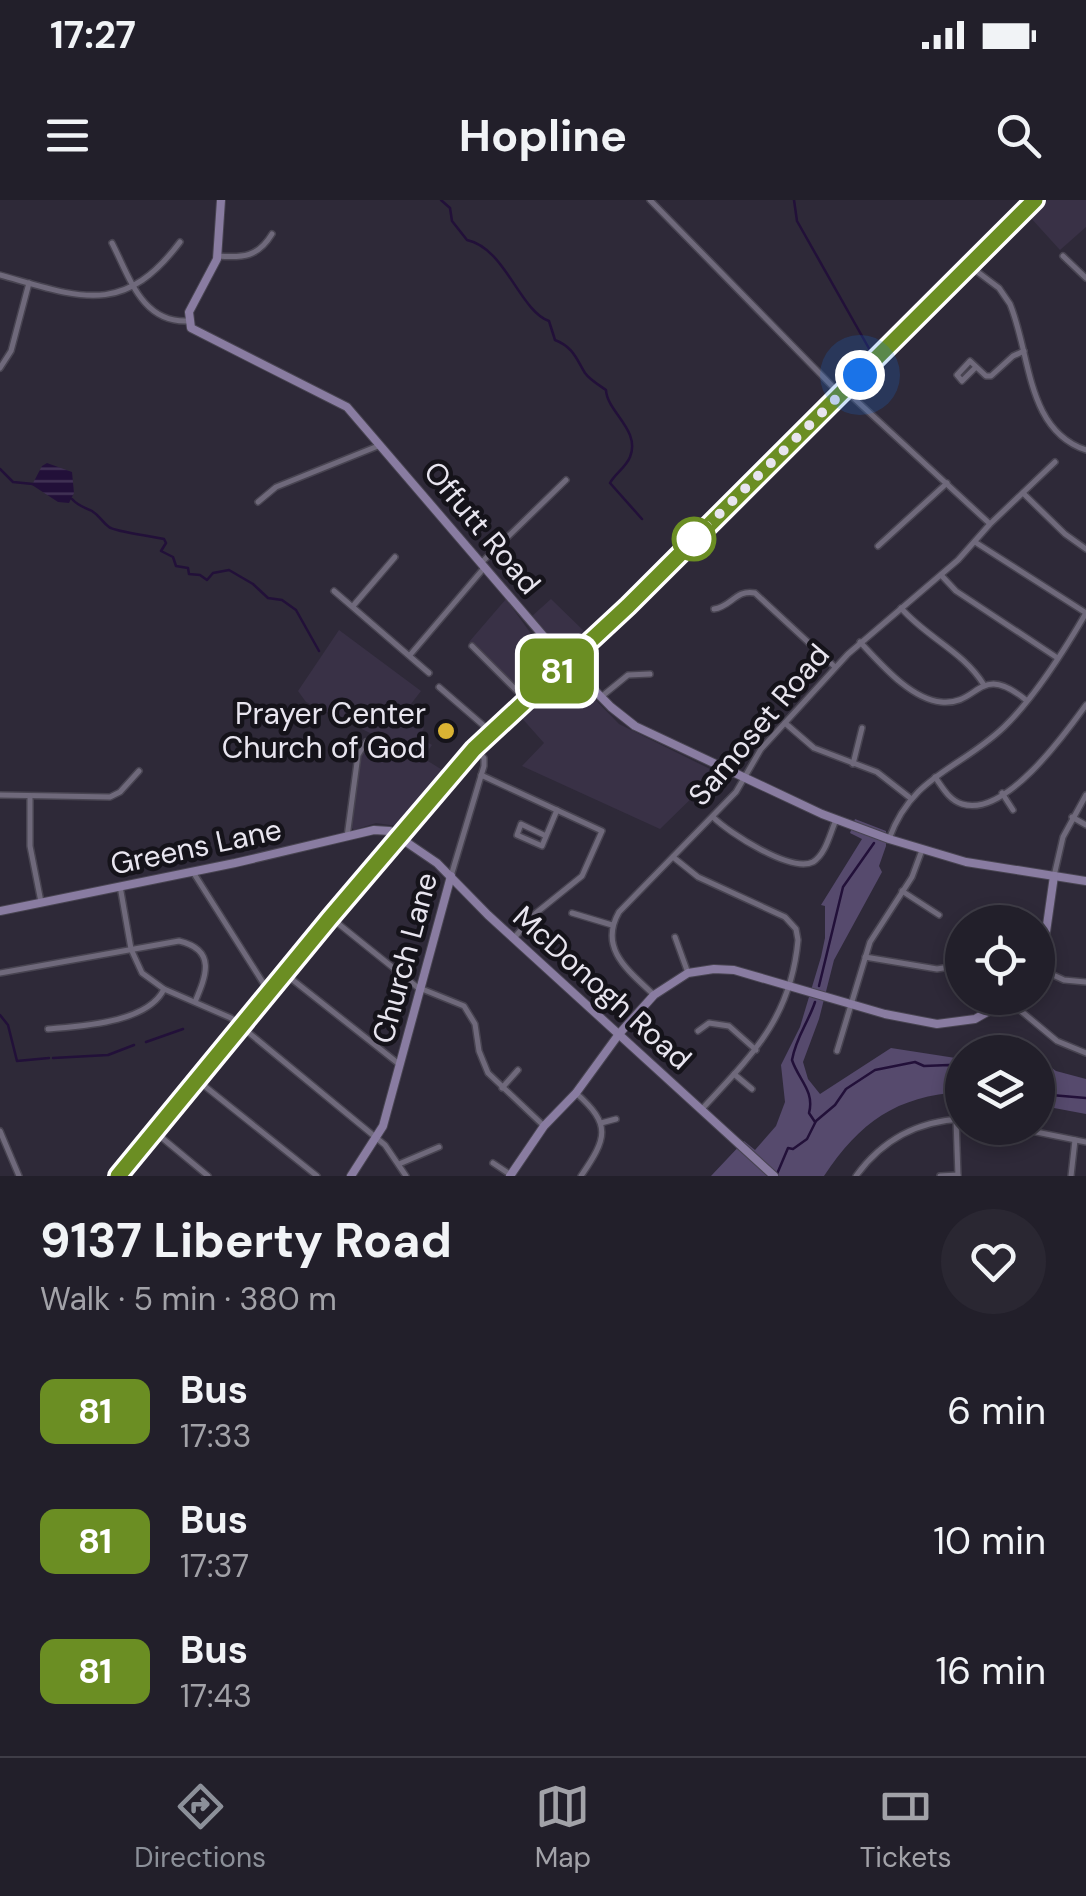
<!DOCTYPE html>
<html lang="en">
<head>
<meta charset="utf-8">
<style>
  :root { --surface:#221f2a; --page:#2a2732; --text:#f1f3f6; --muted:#a2a2a8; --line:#3f3d47; --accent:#8c9099 }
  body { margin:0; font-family:"DM Sans",sans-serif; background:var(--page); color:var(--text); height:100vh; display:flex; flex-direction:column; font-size:38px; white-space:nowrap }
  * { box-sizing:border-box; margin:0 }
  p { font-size:32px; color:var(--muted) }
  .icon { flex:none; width:55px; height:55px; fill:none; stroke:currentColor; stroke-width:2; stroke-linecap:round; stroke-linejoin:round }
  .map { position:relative; height:976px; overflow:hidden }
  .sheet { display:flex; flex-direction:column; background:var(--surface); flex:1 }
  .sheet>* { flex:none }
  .badge { padding:0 20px; border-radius:15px; font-size:35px; line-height:65px }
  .fabs { position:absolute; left:945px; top:705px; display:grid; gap:20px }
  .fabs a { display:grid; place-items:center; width:110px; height:110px; border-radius:50%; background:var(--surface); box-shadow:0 5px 15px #0003,0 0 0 2px var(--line); font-size:50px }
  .you { position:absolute; width:50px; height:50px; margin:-25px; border:8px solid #fff; border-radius:50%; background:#1a73e8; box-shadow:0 0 0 15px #1a73e833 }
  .map>.badge { position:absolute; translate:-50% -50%; box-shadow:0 0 0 5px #fff }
  .round { display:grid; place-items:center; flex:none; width:105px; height:105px; border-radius:52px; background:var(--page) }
  .overview { display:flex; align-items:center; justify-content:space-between; height:170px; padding:0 40px }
  h1 { font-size:48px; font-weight:700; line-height:75px }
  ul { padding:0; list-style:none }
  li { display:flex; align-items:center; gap:30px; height:130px; padding:0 40px }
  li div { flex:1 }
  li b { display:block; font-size:38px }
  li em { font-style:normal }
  li .badge { min-width:110px; font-weight:700; text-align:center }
  .status { display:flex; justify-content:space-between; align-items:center; height:70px; padding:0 50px; background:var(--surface); direction:ltr }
  .status svg { height:28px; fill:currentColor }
  header { display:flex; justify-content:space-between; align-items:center; height:130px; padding:0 40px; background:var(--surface); font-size:45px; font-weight:700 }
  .menu { display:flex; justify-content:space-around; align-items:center; height:140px; border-top:2px solid var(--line); background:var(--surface); font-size:28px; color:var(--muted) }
  .menu a { display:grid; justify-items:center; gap:5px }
  .menu .selected { color:var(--accent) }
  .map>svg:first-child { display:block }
</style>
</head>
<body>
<div class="status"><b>17:27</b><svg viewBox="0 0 49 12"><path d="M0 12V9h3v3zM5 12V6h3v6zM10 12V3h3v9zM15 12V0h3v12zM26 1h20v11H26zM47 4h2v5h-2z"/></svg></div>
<header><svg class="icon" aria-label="menu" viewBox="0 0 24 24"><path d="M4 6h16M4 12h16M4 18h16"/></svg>Hopline<svg class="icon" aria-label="search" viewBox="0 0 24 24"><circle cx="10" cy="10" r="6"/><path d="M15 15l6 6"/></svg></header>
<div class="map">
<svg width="1086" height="976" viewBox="0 0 1086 976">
  <defs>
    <pattern id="water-rules" width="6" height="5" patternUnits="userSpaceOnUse" patternTransform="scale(2.5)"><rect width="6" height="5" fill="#221039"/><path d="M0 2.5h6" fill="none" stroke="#423356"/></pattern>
  </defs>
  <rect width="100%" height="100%" fill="#2e2938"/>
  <g fill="#393146">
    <polygon points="1047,0 1086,0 1086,27 1060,50 1030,17"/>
    <polygon points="506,399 552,463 521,493 469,442"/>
    <polygon points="551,399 588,435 567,453 562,454 531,417"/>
    <polygon points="339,430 421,491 404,513 424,528 419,537 432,545 423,558 444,571 397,626 376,623 354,630 350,626 362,554 375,546 374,538 370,533 306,502 298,491"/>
    <polygon points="569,473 619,524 712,570 704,586 660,629 522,566 544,543 520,516"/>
  </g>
  <g fill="#564a6d">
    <path d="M855 619 886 631V646L879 666 882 672 834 760 819 819 803 862 808 879 820 894 891 848 962 859V892C896 896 860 922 824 976H711L744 941 755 950 776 926 785 902 781 865 800 827 821 757 825 738V706L821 705 862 639 850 633Z"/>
    <polygon points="1038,858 1056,871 1086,879 1086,914 1038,905"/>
  </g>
  <polygon fill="url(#water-rules)" points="47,263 72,272 74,293 69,303 58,302 32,285 42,266"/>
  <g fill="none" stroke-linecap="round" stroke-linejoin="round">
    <g stroke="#221039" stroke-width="2.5">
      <path d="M441 0 450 8 452 21 467 40C505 48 520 111 549 121L555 140C573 147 576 158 585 173 590 180 599 185 606 190 607 212 641 230 630 257 626 267 615 274 610 283L642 319"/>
      <polyline points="794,0 797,21 871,152"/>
      <polyline points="0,269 13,282 33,284"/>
      <path d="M72 299C78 306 84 307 92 311 100 316 102 322 109 327 115 332 153 336 164 339L166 343 161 351 173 357 176 366 188 368 189 374 200 375 207 380 213 373 229 370 253 384 268 398 282 400 296 410 319 451"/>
      <polyline points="819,786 843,687 874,643"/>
      <polyline points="0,815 8,825 17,861 49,858"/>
      <polyline points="146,842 183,829"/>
      <polyline points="53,858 108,855 134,845"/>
      <polyline points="1038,889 1051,895 1086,898"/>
      <path d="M815 922 809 913C815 891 798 879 792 860 796 837 808 823 815 802"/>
      <polyline points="777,974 788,948 793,949 807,939 816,921 835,905 846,889 875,870 915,862 924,866 949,865 962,870"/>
    </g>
    <defs>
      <g id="street">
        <polyline points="650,0 838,192"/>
        <path d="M112 43C130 78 142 123 188 121"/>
        <path d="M218 56C243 58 258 57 272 34"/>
        <polyline points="1063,56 1086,78"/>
        <path d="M971 67 999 88 1010 104C1031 155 1026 230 1086 250"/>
        <path d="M0 75C79 97 123 118 180 42"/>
        <polyline points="976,167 962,181 957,175 970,161 986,176 991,176 1013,156 1024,151"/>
        <polyline points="0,168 11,151 29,83"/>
        <polyline points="845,190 989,323"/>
        <polyline points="1023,293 1065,334 1086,349"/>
        <polyline points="258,302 276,287 378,246"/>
        <polyline points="975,342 1086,413"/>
        <polyline points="878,346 947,283"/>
        <polyline points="482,362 566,280"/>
        <polyline points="941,375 956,391 1056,457"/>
        <polyline points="334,391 429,473"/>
        <polyline points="353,406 395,357"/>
        <path d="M901 408C927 438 963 451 984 485"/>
        <path d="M714 409C731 407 736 389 755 393L835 467"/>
        <path d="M860 442C880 463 910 499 941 502 980 506 978 461 1026 500"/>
        <polyline points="472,446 525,499"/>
        <polyline points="410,455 484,368"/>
        <polyline points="439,487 491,532"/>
        <polyline points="601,497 628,475 650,474"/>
        <polyline points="785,523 814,548 877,572 909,597"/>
        <polyline points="853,564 862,528"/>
        <polyline points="481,575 602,631 582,676 536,713 514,738"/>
        <path d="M935 577C943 588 949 600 962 604 1005 618 1065 534 1086 505"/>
        <polyline points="1002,593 1013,610"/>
        <polyline points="0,595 110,597 120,592 139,571"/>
        <polyline points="30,596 30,646 41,702"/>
        <path d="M713 617C729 633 791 673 813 662 826 654 830 633 836 620"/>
        <polyline points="1072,617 1086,625"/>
        <polyline points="546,636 521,624 517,635 542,646 557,610"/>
        <polyline points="347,637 358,555 366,542"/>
        <path d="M889 639C912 575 959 570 1004 527 1036 496 1064 451 1086 413"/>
        <path d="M673 657 698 677 785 717 796 729 798 740C791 818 752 855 702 909"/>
        <polyline points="193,672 267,789"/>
        <polyline points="451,676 484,566 484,558 475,549"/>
        <polyline points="1054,676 1063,637 1086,595"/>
        <polyline points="120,686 131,749 142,773 164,789 231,818 385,945 406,976"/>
        <polyline points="902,691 939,715"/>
        <polyline points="572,713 612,725"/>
        <polyline points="330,717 417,787 464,806 475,824 479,851 488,873 544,926"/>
        <polyline points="675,737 688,773"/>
        <polyline points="865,757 937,769 962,765"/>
        <polyline points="1038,768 1064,780 1086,782"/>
        <path d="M0 773 179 741C217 750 206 776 195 802"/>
        <polyline points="284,773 399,864"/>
        <path d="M654 795C629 771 598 749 619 712L736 592 761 549 848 454 958 360 990 324 1055 262"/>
        <polyline points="1009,801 1057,841 1086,853"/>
        <path d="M48 829C81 826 148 823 164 789"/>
        <polyline points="698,831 709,823 729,826 756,850"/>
        <polyline points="837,851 870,742 912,677 922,650"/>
        <polyline points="734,874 752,889"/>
        <polyline points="197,880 317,976"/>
        <polyline points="502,888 518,870"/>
        <path d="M576 893C612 925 607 938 581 976"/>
        <polyline points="956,919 958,976"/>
        <polyline points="601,923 616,919"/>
        <polyline points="1016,928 1086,942"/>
        <polyline points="0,931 19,976"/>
        <polyline points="155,932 208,976"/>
        <polyline points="493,963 511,975"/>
        <polyline points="399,964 439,947"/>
        <path d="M856 976C882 940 918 921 962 919"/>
        <polyline points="940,976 958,975"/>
        <polyline points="1071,976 1075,940"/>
      </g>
      <g id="secondary">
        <polyline points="221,0 217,59 189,112 191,128 347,207 558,453 611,507 635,526 822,614 889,639 966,662 1086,681"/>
        <polyline points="0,711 235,663 374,630 390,631 437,663 488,715 774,976"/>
        <polyline points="1038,760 1045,739 1054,676"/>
        <polyline points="351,976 383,926 451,676"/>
        <polyline points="510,976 544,926 576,893 619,834 654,795 688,773 714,769 734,770 885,814 937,824 975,819 1012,798"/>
      </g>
      <polyline id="primary" points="118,976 330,717 475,549 628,405 1035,0"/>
    </defs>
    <use href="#street" stroke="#484451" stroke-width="8"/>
    <use href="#secondary" stroke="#484451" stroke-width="10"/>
    <use href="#primary" stroke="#484451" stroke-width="12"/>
    <use href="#street" stroke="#6f697b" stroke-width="5"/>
    <use href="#secondary" stroke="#897ca1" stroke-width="8"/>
    <use href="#primary" stroke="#a38fc7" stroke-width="10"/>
  </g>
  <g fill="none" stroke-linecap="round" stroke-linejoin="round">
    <defs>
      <polyline id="line" points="118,976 330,718 474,549 628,406 1035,0"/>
    </defs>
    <use href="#line" stroke="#fff" stroke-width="22"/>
    <use href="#line" stroke="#6b8e23" stroke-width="15"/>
    <polyline stroke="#e8e5ef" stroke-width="10" stroke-dasharray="0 18" points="694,339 860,175"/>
  </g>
  <circle fill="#fff" stroke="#6b8e23" stroke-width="5" cx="694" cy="339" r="20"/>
  <circle fill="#dab333" stroke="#15131a" stroke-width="4" cx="446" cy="531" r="10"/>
  <g text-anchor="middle" stroke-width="9" stroke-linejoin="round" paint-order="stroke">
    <g font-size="30" fill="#e8e5ef" stroke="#15131a">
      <text transform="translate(482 328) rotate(50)" y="10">Offutt Road</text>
      <text transform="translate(759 525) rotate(-50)" y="10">Samoset Road</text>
      <text transform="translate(196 647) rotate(-12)" y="10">Greens Lane</text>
      <text transform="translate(405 758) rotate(-75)" y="10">Church Lane</text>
      <text transform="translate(602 788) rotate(42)" y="10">McDonogh Road</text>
    </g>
    <g font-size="30" fill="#e8e5ef" stroke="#15131a" text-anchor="end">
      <text x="426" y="524">Prayer Center<tspan x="426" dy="34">Church of God</tspan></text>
    </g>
  </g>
</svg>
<div class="fabs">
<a><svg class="icon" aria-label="locate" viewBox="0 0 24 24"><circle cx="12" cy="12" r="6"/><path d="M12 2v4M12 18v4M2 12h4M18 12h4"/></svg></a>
<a><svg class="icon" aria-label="layers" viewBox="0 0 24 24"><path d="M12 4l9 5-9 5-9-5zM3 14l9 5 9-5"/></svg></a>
</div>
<div class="you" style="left:860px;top:175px"></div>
<b class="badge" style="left:557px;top:471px;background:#6b8e23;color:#fff">81</b>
</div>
<section class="sheet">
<div class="overview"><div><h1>9137 Liberty Road</h1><p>Walk · 5 min · 380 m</p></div><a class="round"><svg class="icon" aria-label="heart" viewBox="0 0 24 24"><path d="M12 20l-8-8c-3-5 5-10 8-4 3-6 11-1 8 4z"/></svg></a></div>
<ul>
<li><span class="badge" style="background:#6b8e23;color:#fff">81</span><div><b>Bus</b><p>17:33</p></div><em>6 min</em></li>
<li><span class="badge" style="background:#6b8e23;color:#fff">81</span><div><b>Bus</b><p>17:37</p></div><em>10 min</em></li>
<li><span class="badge" style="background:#6b8e23;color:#fff">81</span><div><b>Bus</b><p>17:43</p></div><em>16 min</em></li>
</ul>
</section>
<nav class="menu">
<a class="selected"><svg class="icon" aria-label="directions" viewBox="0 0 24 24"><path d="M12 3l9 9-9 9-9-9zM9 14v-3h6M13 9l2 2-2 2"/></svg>Directions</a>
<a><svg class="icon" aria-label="map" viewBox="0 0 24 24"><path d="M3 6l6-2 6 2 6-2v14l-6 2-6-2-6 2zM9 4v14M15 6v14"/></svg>Map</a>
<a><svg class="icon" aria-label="tickets" viewBox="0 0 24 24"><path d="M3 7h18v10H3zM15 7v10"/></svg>Tickets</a>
</nav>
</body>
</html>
